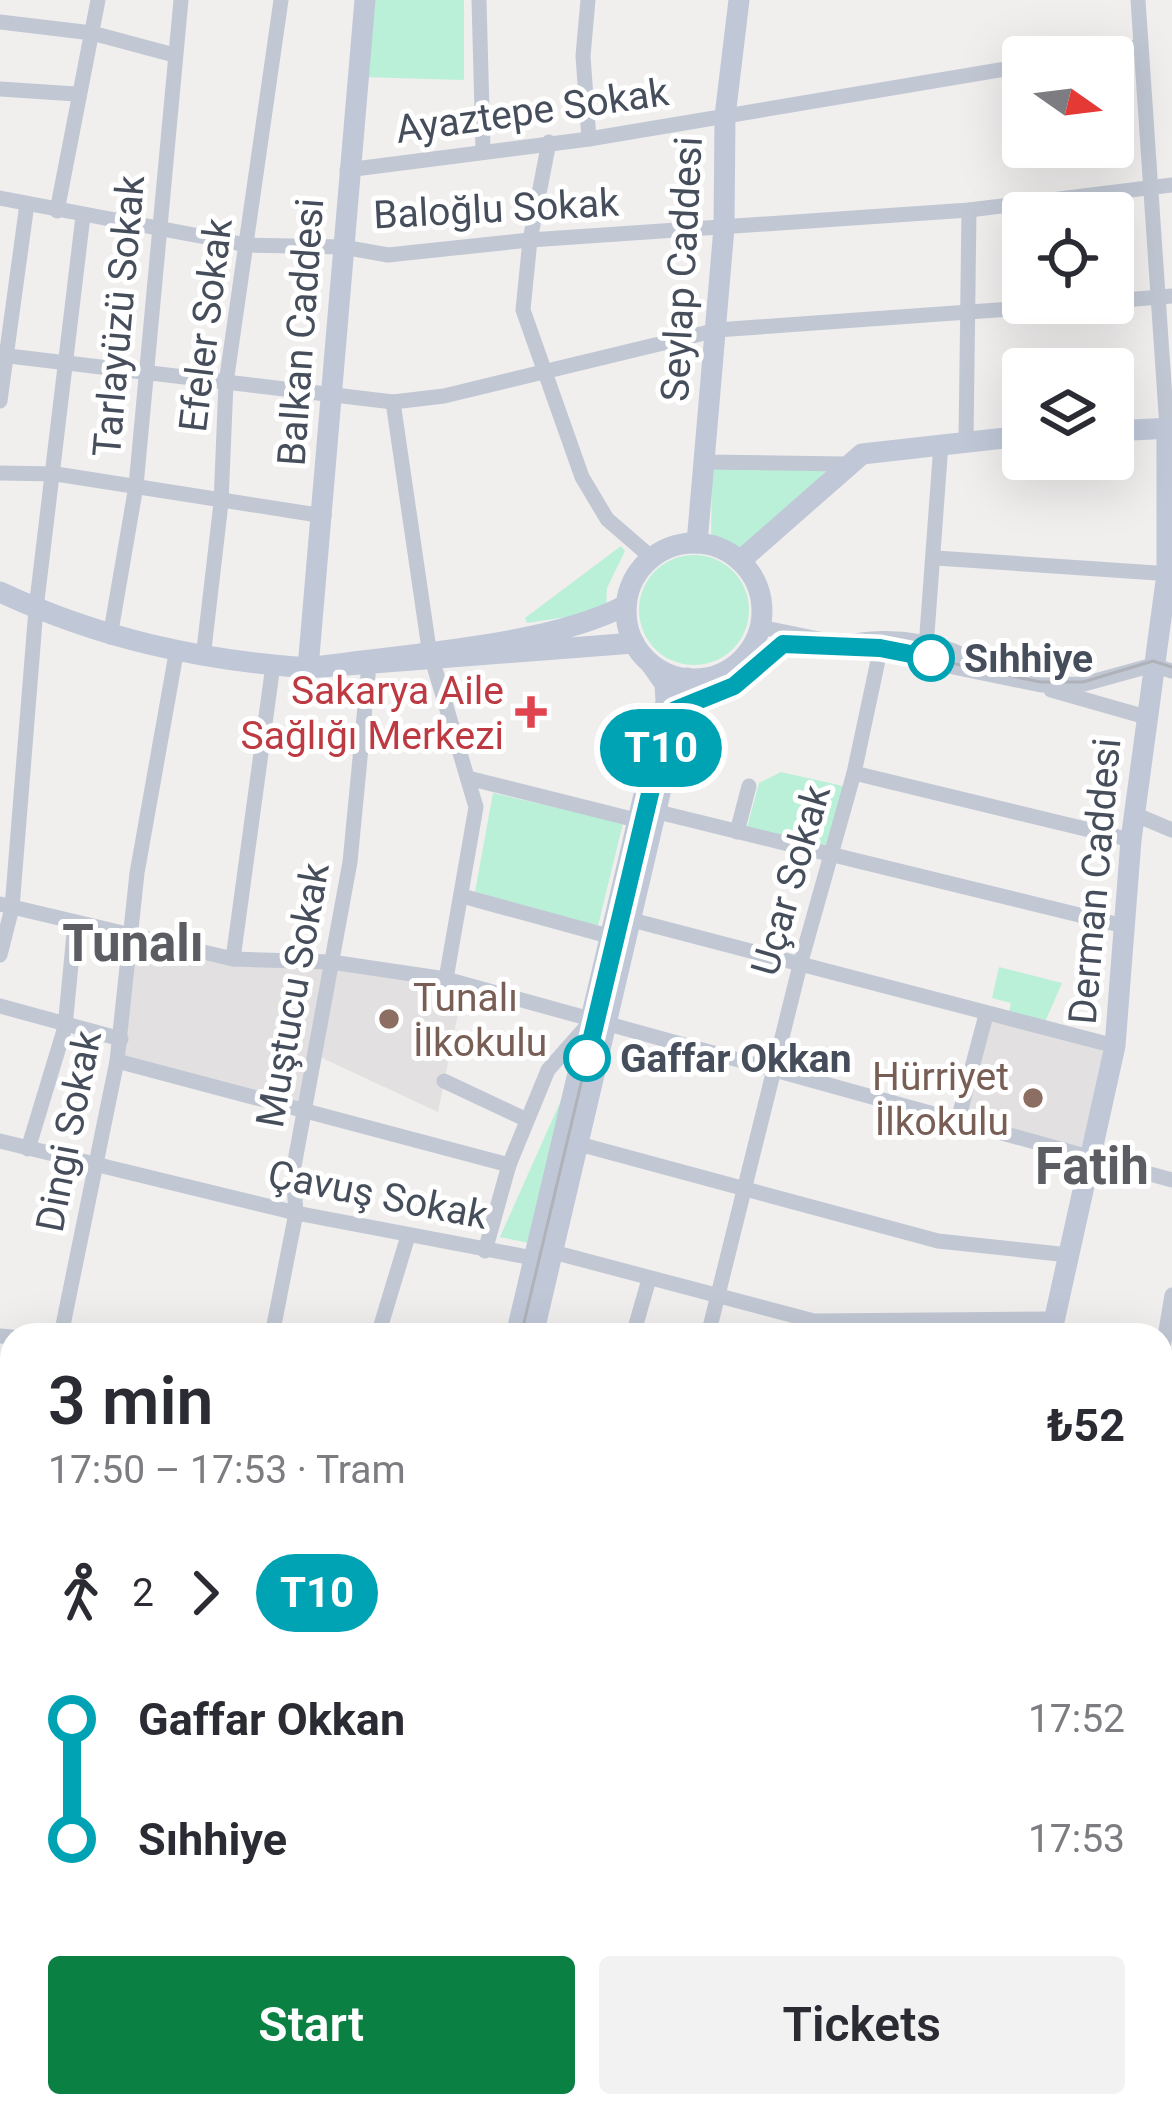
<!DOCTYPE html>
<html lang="en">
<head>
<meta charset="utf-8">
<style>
  :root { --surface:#fff; --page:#f2f2f3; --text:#2b2b33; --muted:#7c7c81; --accent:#0b8043 }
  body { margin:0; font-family:Roboto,sans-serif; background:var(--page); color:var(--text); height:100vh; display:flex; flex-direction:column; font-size:45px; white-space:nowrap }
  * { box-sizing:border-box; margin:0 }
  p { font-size:39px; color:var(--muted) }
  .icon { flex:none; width:66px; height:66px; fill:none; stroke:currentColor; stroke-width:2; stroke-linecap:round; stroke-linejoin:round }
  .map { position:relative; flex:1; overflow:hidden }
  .drawer { position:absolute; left:0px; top:1323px; width:1173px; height:795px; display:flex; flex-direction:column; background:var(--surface); border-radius:36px 36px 0 0; box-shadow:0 12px 48px #0002 }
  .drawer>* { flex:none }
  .badge { padding:0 24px; border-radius:39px; font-size:42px; line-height:78px }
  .needle { width:78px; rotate:104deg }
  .tools { position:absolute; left:1002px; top:36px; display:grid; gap:24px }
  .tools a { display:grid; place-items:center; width:132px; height:132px; border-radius:12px; background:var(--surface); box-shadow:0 12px 48px #0002; font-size:60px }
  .map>.badge { position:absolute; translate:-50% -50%; box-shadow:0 0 0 6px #fff }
  .legs { display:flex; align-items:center; gap:18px; height:132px; padding:0 48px; font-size:39px }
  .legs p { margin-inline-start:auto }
  .head { display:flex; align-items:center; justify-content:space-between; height:204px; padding:0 48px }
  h1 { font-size:66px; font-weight:600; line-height:90px }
  .cta { display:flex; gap:24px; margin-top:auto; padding:24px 48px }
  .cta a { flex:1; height:138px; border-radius:12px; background:var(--accent); color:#fff; font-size:48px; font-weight:600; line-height:138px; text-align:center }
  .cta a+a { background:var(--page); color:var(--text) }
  ul { padding:0 48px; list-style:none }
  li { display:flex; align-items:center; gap:42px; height:120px; font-size:45px }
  li i { display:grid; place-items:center; width:18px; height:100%; margin:0 15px; background:currentColor }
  li i::after { content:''; width:30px; height:30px; margin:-15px; border:9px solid; border-radius:50%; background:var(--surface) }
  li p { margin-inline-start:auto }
  li:first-child i { background:linear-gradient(#0000 50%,currentColor 0) }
  li:last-child i { background:linear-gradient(currentColor 50%,#0000 0) }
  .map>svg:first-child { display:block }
</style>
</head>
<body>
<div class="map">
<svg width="1172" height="2116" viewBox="0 0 1172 2116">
  <rect width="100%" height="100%" fill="#f1eeee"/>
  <g fill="#e2e0e0">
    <polygon points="132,938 464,984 438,1112 320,1057 305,1107 117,1061"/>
    <polygon points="986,1015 1115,1046 1089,1159 958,1120"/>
  </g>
  <g fill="#bbf0d8">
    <polygon points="371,0 464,0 464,80 363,77"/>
    <polygon points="712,465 829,468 744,555 711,542"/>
    <polygon points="621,546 625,551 607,588 606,611 527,623 525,618"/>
    <circle cx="694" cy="610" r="55"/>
    <polygon points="781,772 843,786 824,855 745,835 759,783"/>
    <polygon points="493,793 623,823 598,926 475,892"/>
    <polygon points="999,967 1062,983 1042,1029 1007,1021 1011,1003 992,998"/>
    <polygon points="570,1080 529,1243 500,1237"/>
  </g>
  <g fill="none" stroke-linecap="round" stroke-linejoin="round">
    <g stroke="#c1c8d4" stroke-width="15">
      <polyline points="479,0 483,149"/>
      <polyline points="588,0 583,56 589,139"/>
      <polyline points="1138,0 1167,428"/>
      <polyline points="0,22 92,33 174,55"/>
      <polyline points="1075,57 1138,47"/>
      <polyline points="0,89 76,94"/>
      <polyline points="549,142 530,240 523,310 582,477 607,519 652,558"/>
      <polyline points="347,170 589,139 1023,66"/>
      <polyline points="0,198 247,245 343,247 388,255 530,240 969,210 1172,185"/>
      <polyline points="57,211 98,0"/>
      <polyline points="1113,301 1172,296"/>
      <polyline points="0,355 393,402 444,396 717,330 1094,303"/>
      <polyline points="0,401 27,204"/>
      <polyline points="393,402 429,649 476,807 446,979"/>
      <polyline points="966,440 969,210"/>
      <polyline points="706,462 845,464"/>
      <polyline points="0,473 56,474 324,516"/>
      <polyline points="936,558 1172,574"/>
      <polyline points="760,627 1041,685 1084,684 1153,665 1172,671"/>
      <polyline points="110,637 136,486 181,0"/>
      <path d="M848 643C885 632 960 641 985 673"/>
      <polyline points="926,647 941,444"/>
      <polyline points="203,658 221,503 226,383 281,0"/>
      <polyline points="1051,690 1146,717"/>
      <polyline points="854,773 1131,840"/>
      <polyline points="468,778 640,821"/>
      <polyline points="658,812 1124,926"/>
      <polyline points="1134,814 1172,830"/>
      <polyline points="737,832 749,786"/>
      <polyline points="462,896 612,937"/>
      <polyline points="0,904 233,959 331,962 446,979 1172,1180"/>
      <polyline points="632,920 1115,1046"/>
      <polyline points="0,955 12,908 36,609 83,216"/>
      <polyline points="233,959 273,665"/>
      <polyline points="0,1006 121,1039"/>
      <polyline points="117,1061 509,1165"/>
      <polyline points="444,1081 527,1120"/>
      <polyline points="958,1120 986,1015"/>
      <polyline points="0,1141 296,1213 533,1258"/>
      <polyline points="579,1144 938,1241 1069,1255"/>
      <polyline points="28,1149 65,1027 75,923"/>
      <polyline points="485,1251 509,1165 548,1070 586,1027"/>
      <polyline points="553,1252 814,1321 1056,1319"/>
      <polyline points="61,1335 117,1061 137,873 176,654"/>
      <polyline points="272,1335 296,1213 293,1172 350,862 369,665"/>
      <polyline points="378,1335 408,1236"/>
      <polyline points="633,1335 649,1279"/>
      <polyline points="708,1335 800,965 854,773 880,651"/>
      <polyline points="0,1336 12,1337"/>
      <polyline points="1161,1360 1172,1295"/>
      <polyline points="1161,1423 1172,1425"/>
      <polyline points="1161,1520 1172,1522"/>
      <polyline points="0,1579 12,1585"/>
      <polyline points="0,1670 12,1677"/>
      <polyline points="1161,1692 1172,1695"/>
      <polyline points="0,1798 12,1788"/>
      <polyline points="1161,1859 1172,1862"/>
      <polyline points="0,1999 12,1987"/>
      <polyline points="1161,2000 1172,1961"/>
      <polyline points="0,2006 12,2019"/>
      <polyline points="612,2106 622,2116"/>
      <polyline points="1006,2106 1039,2116"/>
      <polyline points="64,2116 75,2106"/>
      <polyline points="505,2116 509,2106"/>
      <polyline points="532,2116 545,2106"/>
      <polyline points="884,2116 889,2106"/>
      <polyline points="1128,2116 1131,2106"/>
    </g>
    <g stroke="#c0c8d8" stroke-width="21">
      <polyline points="1113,431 1172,428"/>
      <polyline points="697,543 724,228 725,116 739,0"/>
      <circle cx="694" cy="611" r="68"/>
      <polyline points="740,561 862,454 1023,436"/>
      <path d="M0 592C101 639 199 660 308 668L365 0"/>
      <path d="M626 605C547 647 400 654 308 668L634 643"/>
      <polyline points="516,1335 666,702 665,684 651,664"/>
      <polyline points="533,1335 687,678"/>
      <polyline points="1051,1335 1115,1046 1131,840 1167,574 1167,428"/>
      <polyline points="0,1411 12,1468"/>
      <polyline points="129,2106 131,2116"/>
      <polyline points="329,2116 332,2106"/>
      <polyline points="345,2116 348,2106"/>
      <polyline points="786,2116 790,2106"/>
    </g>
    <g stroke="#b0b2b9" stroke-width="3">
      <polyline points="521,1335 668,719 675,710 734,686 783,644 795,642 880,648 1040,682 1083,682 1153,661 1172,667"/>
      <polyline points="335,2116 338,2106"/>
    </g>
  </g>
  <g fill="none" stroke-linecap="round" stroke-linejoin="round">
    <defs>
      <polyline id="line-1" points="587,1058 668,718 675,710 734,686 783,644 880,648 931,658"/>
    </defs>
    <use href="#line-1" stroke="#fff" stroke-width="27"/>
    <use href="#line-1" stroke="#00a3b4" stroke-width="18"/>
  </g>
  <g fill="#fff" stroke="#00a3b4" stroke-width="6">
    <circle cx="931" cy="658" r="21"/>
    <circle cx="587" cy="1058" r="21"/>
  </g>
  <path fill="#e0444e" stroke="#fff" stroke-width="4.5" d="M525 694h12v12h12v12h-12v12h-12v-12h-12v-12h12z"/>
  <g fill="#8d6e63" stroke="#fff" stroke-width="4.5">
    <circle cx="389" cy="1019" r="12"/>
    <circle cx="1033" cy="1098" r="12"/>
  </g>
  <g text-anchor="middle" stroke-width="10" stroke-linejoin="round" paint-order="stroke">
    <g font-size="39" fill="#464e5c" stroke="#fff">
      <text transform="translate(532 110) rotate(-8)" y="14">Ayaztepe Sokak</text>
      <text transform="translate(496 208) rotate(-3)" y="14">Baloğlu Sokak</text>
      <text transform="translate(681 269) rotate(-87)" y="14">Seylap Caddesi</text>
      <text transform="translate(118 316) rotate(-85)" y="14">Tarlayüzü Sokak</text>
      <text transform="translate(205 325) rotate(-83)" y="14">Efeler Sokak</text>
      <text transform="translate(300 332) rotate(-86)" y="14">Balkan Caddesi</text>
      <text transform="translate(790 880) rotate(-74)" y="14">Uçar Sokak</text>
      <text transform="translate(1094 881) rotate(-85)" y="14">Derman Caddesi</text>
      <text transform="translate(292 995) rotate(-80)" y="14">Muştucu Sokak</text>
      <text transform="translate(68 1131) rotate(-79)" y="14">Dingi Sokak</text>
      <text transform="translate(378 1194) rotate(11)" y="14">Çavuş Sokak</text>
    </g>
    <g font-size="39" font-weight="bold" fill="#464e5c" stroke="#fff" text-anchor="start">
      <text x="964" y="672">Sıhhiye</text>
      <text x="620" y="1072">Gaffar Okkan</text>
    </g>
    <g font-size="39" fill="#be3a42" stroke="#fff" text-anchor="end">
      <text x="504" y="704">Sakarya Aile<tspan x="504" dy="45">Sağlığı Merkezi</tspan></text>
    </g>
    <g font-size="39" fill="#785e54" stroke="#fff" text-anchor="start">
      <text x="413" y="1011">Tunalı<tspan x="413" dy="45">İlkokulu</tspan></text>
      <text x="1009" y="1090" text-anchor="end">Hürriyet<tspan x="1009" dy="45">İlkokulu</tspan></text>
    </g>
    <g font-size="51" font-weight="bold" fill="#5b5d63" stroke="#fff">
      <text x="133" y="961">Tunalı</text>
      <text x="1092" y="1184">Fatih</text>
    </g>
  </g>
</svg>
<div class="tools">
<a><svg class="needle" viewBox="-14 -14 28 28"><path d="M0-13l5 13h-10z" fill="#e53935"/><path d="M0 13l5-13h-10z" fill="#7c7c81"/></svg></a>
<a><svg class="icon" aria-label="locate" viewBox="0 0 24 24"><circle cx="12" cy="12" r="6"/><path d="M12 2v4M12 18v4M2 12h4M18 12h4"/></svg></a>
<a><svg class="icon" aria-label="layers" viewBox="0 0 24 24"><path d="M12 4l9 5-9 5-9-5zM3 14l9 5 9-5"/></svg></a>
</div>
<b class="badge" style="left:661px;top:748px;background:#00a3b4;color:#fff">T10</b>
<section class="drawer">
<div class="head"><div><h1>3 min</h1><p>17:50 – 17:53 · Tram</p></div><b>₺52</b></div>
<div class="legs"><svg class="icon" aria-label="walk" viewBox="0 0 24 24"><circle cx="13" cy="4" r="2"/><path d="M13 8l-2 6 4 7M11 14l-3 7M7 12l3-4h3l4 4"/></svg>2<svg class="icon" aria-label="forward" viewBox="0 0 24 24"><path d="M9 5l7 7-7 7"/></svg><b class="badge" style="background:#00a3b4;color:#fff">T10</b></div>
<ul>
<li><i style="color:#00a3b4"></i><b>Gaffar Okkan</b><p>17:52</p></li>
<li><i style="color:#00a3b4"></i><b>Sıhhiye</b><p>17:53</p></li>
</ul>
<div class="cta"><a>Start</a><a>Tickets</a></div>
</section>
</div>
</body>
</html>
